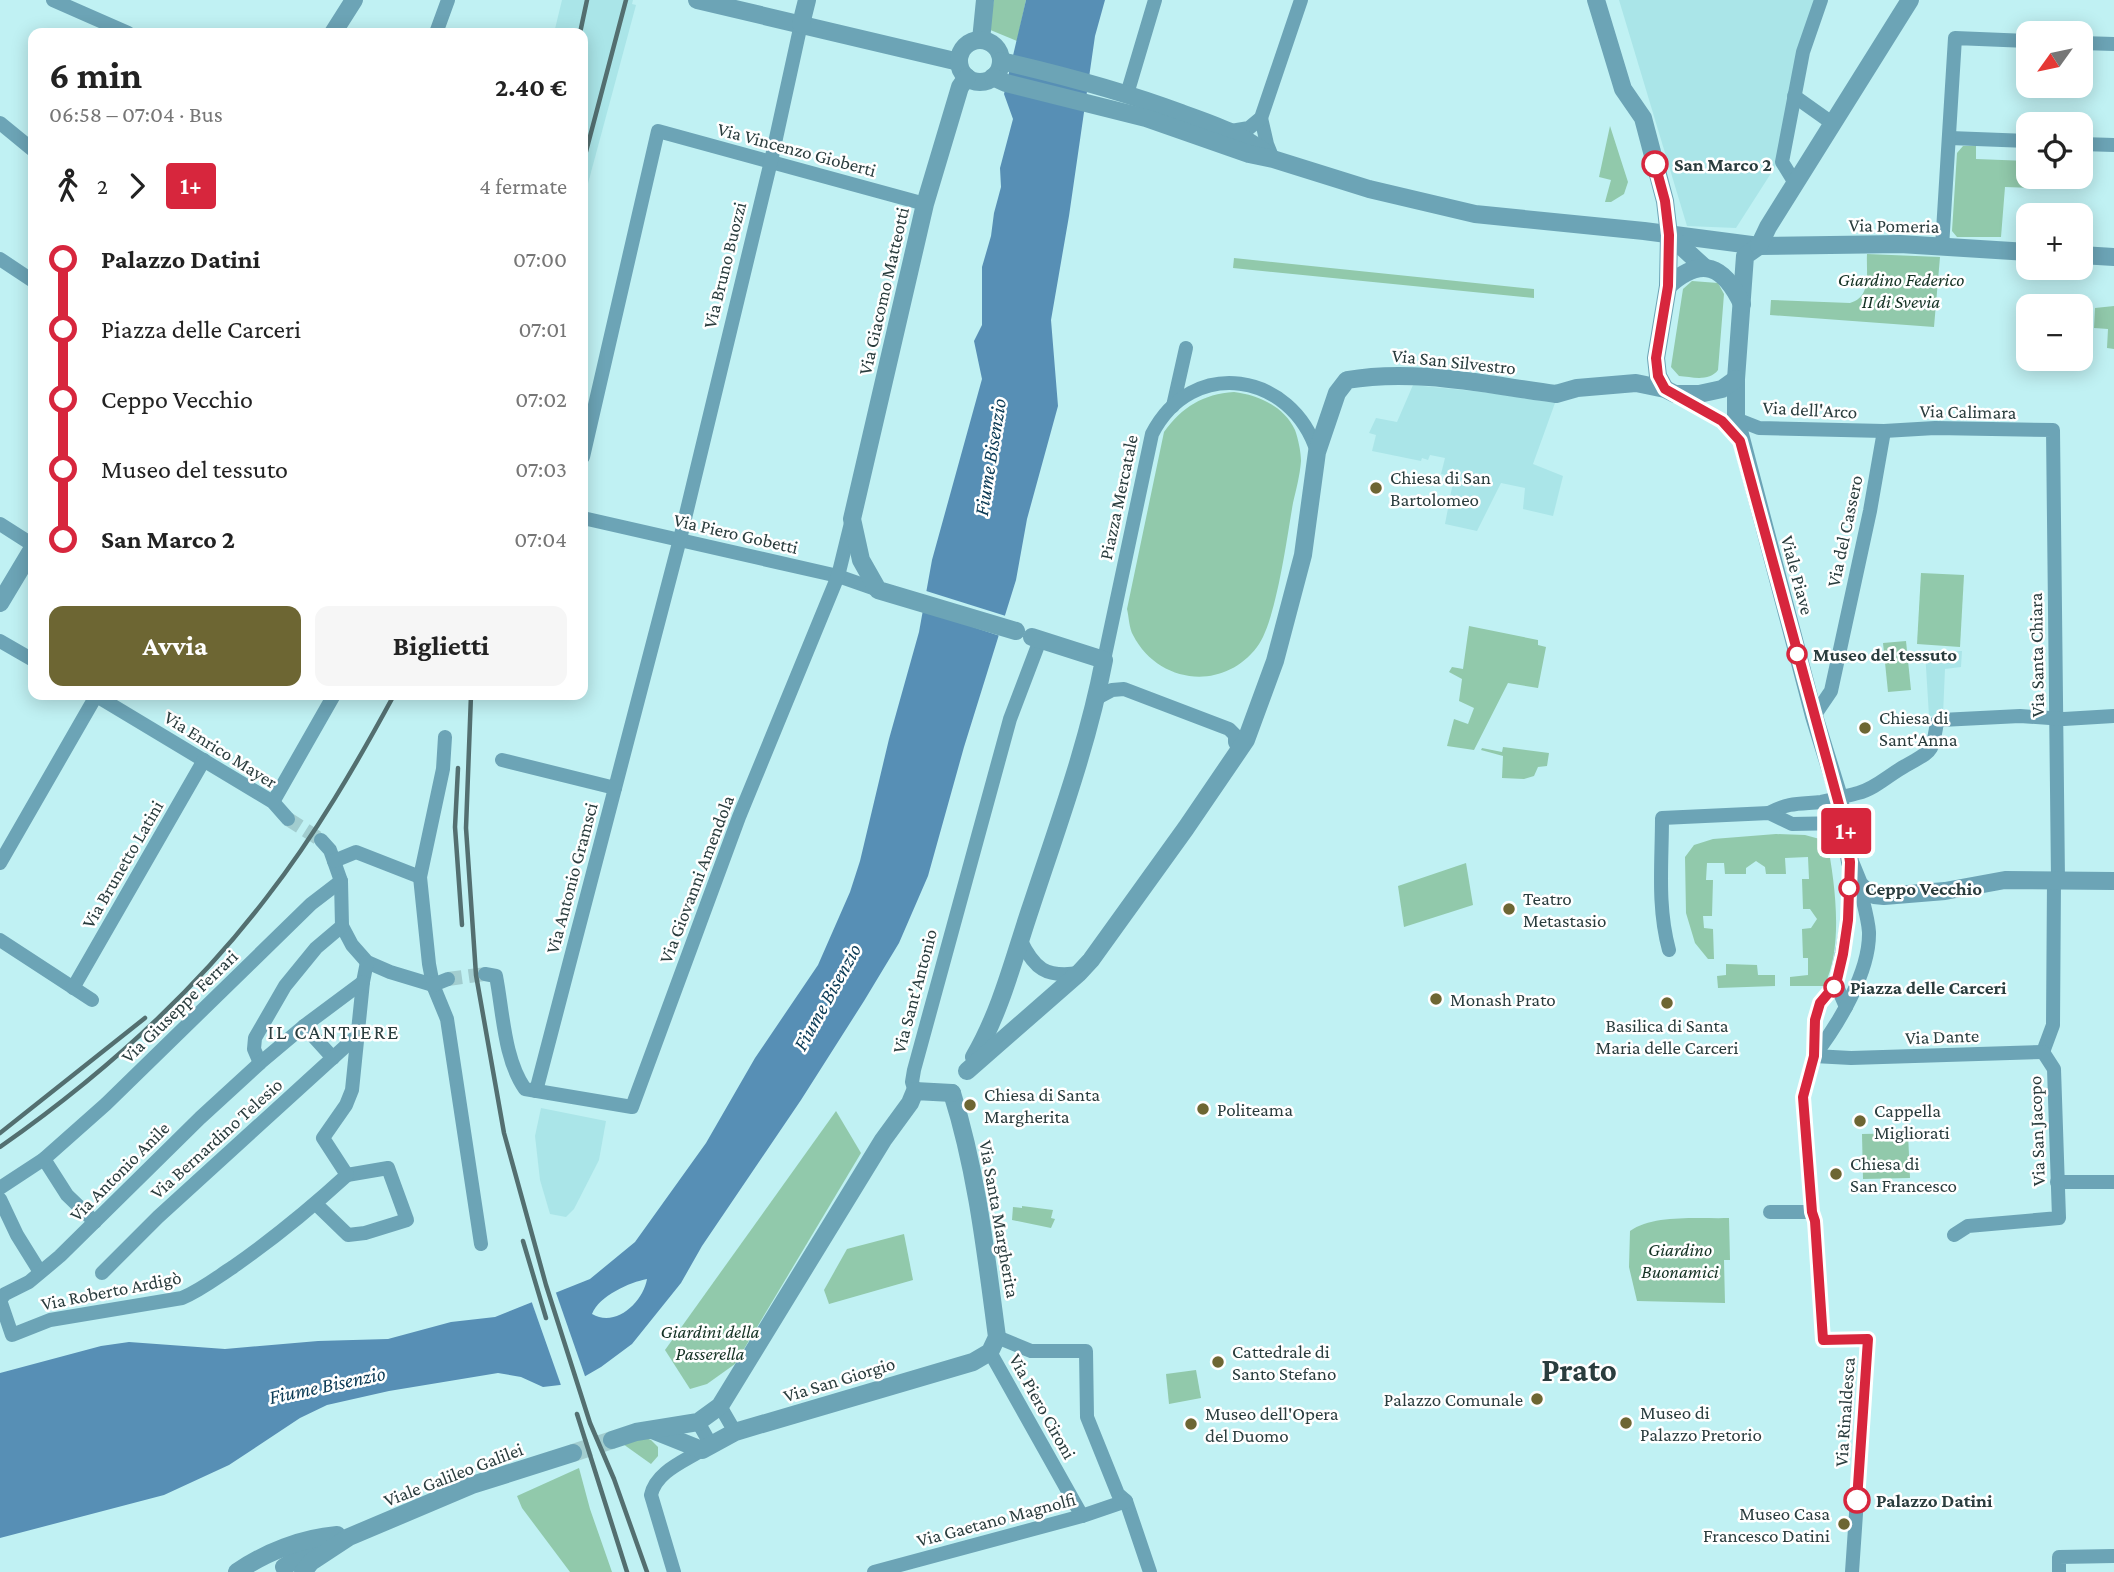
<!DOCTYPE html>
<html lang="it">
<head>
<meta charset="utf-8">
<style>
  :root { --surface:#fff; --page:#f6f6f6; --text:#222; --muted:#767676; --accent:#6d6633 }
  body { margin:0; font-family:"Crimson Pro",serif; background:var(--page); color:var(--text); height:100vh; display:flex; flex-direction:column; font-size:26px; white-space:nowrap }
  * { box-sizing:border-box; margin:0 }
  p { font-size:23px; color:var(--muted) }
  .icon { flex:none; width:38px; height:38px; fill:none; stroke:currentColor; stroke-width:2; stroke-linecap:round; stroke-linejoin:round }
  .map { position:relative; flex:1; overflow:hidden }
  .drawer { position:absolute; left:28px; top:28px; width:560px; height:672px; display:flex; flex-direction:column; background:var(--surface); border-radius:14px; box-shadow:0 4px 18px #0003 }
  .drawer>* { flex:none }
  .badge { padding:0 14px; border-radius:5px; font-size:24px; line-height:46px }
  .needle { width:46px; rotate:237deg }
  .tools { position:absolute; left:2016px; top:21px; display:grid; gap:14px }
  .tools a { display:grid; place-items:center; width:77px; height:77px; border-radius:14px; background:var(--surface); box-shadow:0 4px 18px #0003; font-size:35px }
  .map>.badge { position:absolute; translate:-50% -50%; box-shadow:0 0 0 4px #fff }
  .legs { display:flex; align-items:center; gap:10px; height:77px; padding:0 21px; font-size:23px }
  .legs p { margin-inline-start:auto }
  .head { display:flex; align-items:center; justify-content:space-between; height:119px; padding:0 21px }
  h1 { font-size:38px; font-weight:700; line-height:52px }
  .cta { display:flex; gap:14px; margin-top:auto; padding:14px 21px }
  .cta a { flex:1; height:80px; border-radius:14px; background:var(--accent); color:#fff; font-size:28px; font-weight:700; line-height:80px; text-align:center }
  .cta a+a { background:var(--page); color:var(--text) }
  ul { padding:0 21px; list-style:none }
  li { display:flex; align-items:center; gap:24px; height:70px; font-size:26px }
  li i { display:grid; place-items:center; width:10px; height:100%; margin:0 9px; background:currentColor }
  li i::after { content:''; width:18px; height:18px; margin:-9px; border:5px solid; border-radius:50%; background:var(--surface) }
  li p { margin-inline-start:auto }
  li:first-child i { background:linear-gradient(#0000 50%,currentColor 0) }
  li:last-child i { background:linear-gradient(currentColor 50%,#0000 0) }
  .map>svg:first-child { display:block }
</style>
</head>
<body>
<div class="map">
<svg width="2114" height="1572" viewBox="0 0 2114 1572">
  <rect width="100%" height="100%" fill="#c0f1f3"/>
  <g fill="#aae5e8">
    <polygon points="562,0 633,0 632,4 636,5 583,202 583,33 554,33"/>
    <polygon points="1619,0 1817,0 1799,57 1775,167 1736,228 1687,226"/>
    <polygon points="1413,385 1483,392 1555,403 1533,464 1563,476 1553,516 1523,509 1525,488 1501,483 1477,531 1445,524 1454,477 1441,474 1445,458 1430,455 1428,460 1422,458 1421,461 1372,451 1376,435 1369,433 1376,418 1397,422"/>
    <polygon points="1925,651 1962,651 1961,667 1945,669 1943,715 1929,716"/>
    <polygon points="541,1108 606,1121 599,1160 574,1209 566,1217 550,1214 540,1180 535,1136"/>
  </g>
  <g fill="#91c9ab">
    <polygon points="994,0 1026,0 1017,41 988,29"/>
    <polygon points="1610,126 1628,182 1624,194 1611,202 1605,202 1611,180 1599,177"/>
    <polygon points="1963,146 1976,146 1976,159 2028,161 2028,177 2067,177 2066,189 2005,187 2001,237 1957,237 1952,231 1957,153"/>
    <path d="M1867 254 1940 257 1934 327 1770 315 1771 300 1850 303C1872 297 1866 272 1867 254Z"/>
    <polygon points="1234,258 1534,289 1534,298 1233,268"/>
    <path d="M1692 281 1718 283 1724 294 1718 370C1709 382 1692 377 1679 376L1671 367 1683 289Z"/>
    <polygon points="2114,306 2114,349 2107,348 2108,329 2094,328 2095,308"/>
    <path d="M1234 392C1258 395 1284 406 1295 430 1298 438 1301 452 1301 461 1300 475 1296 490 1293 503 1287 537 1276 623 1257 647 1223 692 1158 684 1133 635 1129 628 1129 617 1127 609L1164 432C1182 407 1203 394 1234 392Z"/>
    <polygon points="1921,573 1964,575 1960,647 1917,644"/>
    <polygon points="1469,626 1538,640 1538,645 1546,647 1538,688 1508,683 1474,750 1447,746 1454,719 1468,724 1474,708 1459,701 1462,679 1449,672 1452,667 1463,669"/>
    <polygon points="1906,641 1911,690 1888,692 1883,643"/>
    <polygon points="1503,747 1549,753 1547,766 1538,767 1534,776 1524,779 1502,778 1503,756 1481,750 1482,748 1502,752"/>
    <path d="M1776 834 1805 835 1827 841C1835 883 1844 947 1824 986H1790V977L1808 975V958H1803L1802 929 1811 928 1817 919 1810 909H1803L1802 879H1809L1808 857 1785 858 1786 874H1766L1765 867 1756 861 1746 868V874H1725L1724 863H1707L1706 880H1713L1712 916H1703L1704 928 1713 929 1714 959H1708L1695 943 1686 913 1685 857 1694 845 1713 839Z"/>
    <polygon points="1466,863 1473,905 1404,927 1398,886"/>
    <polygon points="1726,964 1757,965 1758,975 1775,975 1775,986 1718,988 1717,976 1726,975"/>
    <polygon points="836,1111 861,1153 735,1364 707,1384 690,1389 665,1350"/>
    <polygon points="1908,1133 1910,1178 1863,1179 1862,1134"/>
    <polygon points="1022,1206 1053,1210 1051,1218 1055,1219 1051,1228 1012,1220 1013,1207 1022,1208"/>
    <path d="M1729 1218 1730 1260H1724L1725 1303 1637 1301 1629 1267 1630 1231C1654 1214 1700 1219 1729 1218Z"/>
    <polygon points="904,1234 913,1280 829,1304 824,1290 847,1249"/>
    <polygon points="1196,1370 1201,1398 1169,1404 1166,1374"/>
    <polygon points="646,1438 651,1440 658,1447 658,1456 651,1464 623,1444"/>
    <polygon points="579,1468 590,1509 612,1572 570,1572 522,1508 517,1496"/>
  </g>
  <path fill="#578fb5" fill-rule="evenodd" d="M1026 0H1105L1095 36 1069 216 1051 320 1058 406 1027 519 1016 580 964 747 928 876 899 943 864 1001 801 1100 702 1246 681 1283 632 1344 601 1367 582 1378 560 1385 543 1387 521 1377 498 1373 389 1391 327 1405 300 1418 229 1465 164 1495 0 1538V1373L101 1346 129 1342 225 1349 318 1341 388 1339 451 1322 495 1317 590 1279 635 1242 706 1143 755 1058 818 965 850 892 860 861 889 739 919 632 932 560 982 379 974 341 982 325V267L991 236 994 213 1001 187 1000 168 1013 119 1004 94ZM647 1279C643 1302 616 1328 592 1314 599 1296 630 1282 647 1279Z"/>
  <g fill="#c0f1f3">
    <polygon points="923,590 1009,617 1003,637 919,609"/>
    <polygon points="555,1290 586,1379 562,1388 531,1300"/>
  </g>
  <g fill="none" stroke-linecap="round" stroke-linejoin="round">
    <g stroke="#a2cdcf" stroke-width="14" stroke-dasharray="14 7" stroke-linecap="butt">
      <polyline points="288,819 321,840"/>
      <polyline points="448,979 485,974"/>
    </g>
    <polyline stroke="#a2cdcf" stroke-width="18" stroke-dasharray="18 9" stroke-linecap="butt" points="573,1453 612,1440"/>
    <g stroke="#6ca4b6" stroke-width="14">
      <polyline points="53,0 128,33"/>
      <polyline points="436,33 448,0"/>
      <polyline points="2081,43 2114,44"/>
      <polyline points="1127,94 1155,0"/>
      <polyline points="1794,96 1832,123"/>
      <polyline points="1261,118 1267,144 1273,159"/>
      <polyline points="0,123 33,150"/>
      <polyline points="1231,131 1249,128 1261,118 1301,0"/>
      <polyline points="1950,138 2028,141"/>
      <polyline points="2081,144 2114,145"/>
      <polyline points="1795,183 1782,162 1803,52 1821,0"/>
      <polyline points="1942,247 1955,38 2028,41"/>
      <polyline points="0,259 33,281"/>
      <polyline points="1173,406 1186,348"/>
      <polyline points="1736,419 1759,428 1884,431 1935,428 2053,430 2058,880"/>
      <polyline points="583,457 658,131 925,204"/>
      <polyline points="583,518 838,576 878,590"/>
      <polyline points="0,524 33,545"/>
      <polyline points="0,641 33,660"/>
      <path d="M1104 660 1152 434C1192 356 1292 372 1317 452"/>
      <polyline points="95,695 273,802 288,819"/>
      <polyline points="1097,698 1112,690 1124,689 1229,729 1235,735 1235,742 1239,750"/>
      <polyline points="1814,716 1831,691 1870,511 1884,431"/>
      <polyline points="445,737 443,769 420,877 429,964 433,985 447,1019 481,1244"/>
      <polyline points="502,760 615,788"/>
      <polyline points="273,802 334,695"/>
      <path d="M1769 813C1789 802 1800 804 1821 802 1833 800 1846 796 1858 793 1875 789 1890 774 1905 766 1932 750 1932 755 1937 722L1941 720 2020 716 2064 719 2114 716"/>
      <polyline points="321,840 330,850 341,881 342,926 352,945 367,962 390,972 433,985"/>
      <polyline points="334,861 356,852 420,877"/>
      <polyline points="0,863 96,696"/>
      <path d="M1020 939C1034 969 1046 978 1079 973"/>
      <polyline points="0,940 92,1000"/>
      <path d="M1669 950C1657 906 1662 863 1662 818L1769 813 1792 824 1844 823"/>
      <path d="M485 974 496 976C503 1012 504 1059 525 1089L632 1107 739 817 838 576 852 519"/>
      <polyline points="1836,984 1820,1003 1815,1020 1814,1056 1803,1097 1812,1212 1815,1221 1823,1340 1868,1339 1852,1572"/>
      <polyline points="433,985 448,979"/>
      <polyline points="73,988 204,760"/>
      <polyline points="1846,1007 1836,984 1848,920 1850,866"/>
      <polyline points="304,1026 333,1058"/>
      <polyline points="2043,1052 2053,1025 2054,880"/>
      <polyline points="1814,1056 1851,1058 2043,1052"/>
      <path d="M1814 1056C1838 1025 1870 972 1869 932 1868 917 1862 899 1859 884"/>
      <polyline points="260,1063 254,1049 255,1038 285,986 316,948 342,926"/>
      <polyline points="536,1091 680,539 771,161 801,24"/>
      <polyline points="915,1091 912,1082 914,1070 1010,719 1040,640"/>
      <polyline points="44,1159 67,1195 95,1222"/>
      <polyline points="2057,1182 2114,1182"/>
      <polyline points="0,1188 44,1159 106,1104 311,904 341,881"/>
      <polyline points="0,1199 17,1235 40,1272"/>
      <polyline points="316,1204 348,1235 365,1233 407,1220 388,1168 347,1175"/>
      <polyline points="1770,1212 1812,1212"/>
      <polyline points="1954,1235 1968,1226 2059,1218 2054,1069 2043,1052"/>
      <polyline points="102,1273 158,1217 359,1034"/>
      <path d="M0 1300 12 1335 50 1320 182 1298C201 1290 216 1278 233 1267 273 1239 311 1208 347 1175L323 1138 346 1105 352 1090 363 982 367 962"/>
      <polyline points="0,1300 5,1294 29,1282 60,1256 200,1118 260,1063 304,1026 363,982"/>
      <polyline points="997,1337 1031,1351 1086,1351 1087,1417 1118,1494 1126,1501 1150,1572"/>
      <polyline points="990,1352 1082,1516"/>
      <polyline points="720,1406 735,1432"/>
      <polyline points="698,1422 711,1445"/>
      <path d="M674 1572 651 1495C656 1472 683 1462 702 1450"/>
      <polyline points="874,1572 1082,1516 1126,1501"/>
      <polyline points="2059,1572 2059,1557 2114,1556"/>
    </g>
    <g stroke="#6ca4b6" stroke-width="18">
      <polyline points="697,0 959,62"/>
      <polyline points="1596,0 1623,89 1643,118 1665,201 1669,235 1668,286 1656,358 1658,376 1665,389"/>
      <polyline points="801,24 807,0"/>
      <polyline points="333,33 354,0"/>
      <polyline points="981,40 985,0"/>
      <circle cx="980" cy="61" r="21"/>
      <path d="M1001 61C1062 75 1122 91 1181 113 1212 124 1242 134 1268 155"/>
      <polyline points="967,77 960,87 925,204 852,519 861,560 878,590 1016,631"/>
      <polyline points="993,77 1006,83 1146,118 1249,154 1273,159 1369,189 1475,214 1644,231 1759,246 1900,244 2028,252"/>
      <polyline points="1669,235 1705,268"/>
      <polyline points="1759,246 1745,256 1736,379 1736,419 1814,716 1839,797 1850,862 1859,884 1866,891 1874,895 1884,896 1945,891 2005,880 2114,881"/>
      <polyline points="1759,246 1768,227 1910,0"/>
      <polyline points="2081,255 2114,257"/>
      <path d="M1668 286C1702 255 1724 266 1742 304"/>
      <polyline points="0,603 33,548"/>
      <path d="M974 1057C1001 1011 1014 957 1031 907 1058 825 1088 744 1104 660L1032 637"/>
      <path d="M967 1071 1079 973 1091 960 1186 828 1246 740 1275 661 1303 555 1317 452 1337 393 1347 380C1416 368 1487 385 1556 394L1577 388 1636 383 1665 389 1675 394H1699L1722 389 1736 379"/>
      <path d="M652 1430 702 1450 735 1432 973 1362 990 1352 997 1337C986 1255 977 1172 952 1093"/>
      <polyline points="612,1440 636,1432 698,1422 720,1406 883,1140 910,1103 915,1091 952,1093"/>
      <polyline points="284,1567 320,1544"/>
      <path d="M237 1572C266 1552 302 1538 337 1535"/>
      <polyline points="303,1572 311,1562 349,1537 472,1485 573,1453"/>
    </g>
    <g stroke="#536f70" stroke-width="4.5">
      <polyline points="580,33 587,0"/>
      <polyline points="583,163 626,0"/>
      <polyline points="471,695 466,828 476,975 504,1133 546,1285 590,1423 614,1479 647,1572"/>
      <polyline points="458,768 455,827 462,925"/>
      <polyline points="0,1133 145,1018"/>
      <path d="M0 1147C100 1077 193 994 267 897 316 834 356 765 394 695"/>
      <polyline points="523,1241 546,1318"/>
      <polyline points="577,1414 627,1572"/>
    </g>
  </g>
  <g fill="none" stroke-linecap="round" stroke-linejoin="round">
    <defs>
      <polyline id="line-1" points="1655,164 1665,201 1669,235 1668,286 1656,358 1658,376 1665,389 1722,421 1740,441 1844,823 1850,862 1848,920 1843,954 1836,984 1820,1003 1815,1020 1814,1056 1803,1097 1812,1212 1815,1221 1823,1340 1868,1339 1857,1500"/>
    </defs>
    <use href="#line-1" stroke="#fff" stroke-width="16"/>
    <use href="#line-1" stroke="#d7263d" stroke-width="10"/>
  </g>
  <g fill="#fff" stroke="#d7263d" stroke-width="3.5">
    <circle cx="1655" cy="164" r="12"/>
    <circle cx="1797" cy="654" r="9"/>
    <circle cx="1849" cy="888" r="9"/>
    <circle cx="1834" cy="987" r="9"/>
    <circle cx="1857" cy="1500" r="12"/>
  </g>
  <g fill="#6d6633" stroke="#fff" stroke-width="2.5">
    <circle cx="1376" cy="488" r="7"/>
    <circle cx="1865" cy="728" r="7"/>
    <circle cx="1509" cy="909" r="7"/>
    <circle cx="1436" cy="999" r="7"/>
    <circle cx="1667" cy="1003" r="7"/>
    <circle cx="970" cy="1105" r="7"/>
    <circle cx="1203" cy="1109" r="7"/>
    <circle cx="1860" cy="1121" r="7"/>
    <circle cx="1836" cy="1174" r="7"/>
    <circle cx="1218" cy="1362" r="7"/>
    <circle cx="1537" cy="1399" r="7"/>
    <circle cx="1626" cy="1423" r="7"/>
    <circle cx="1191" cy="1424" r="7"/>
    <circle cx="1844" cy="1524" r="7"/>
  </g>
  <g text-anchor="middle" stroke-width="5" stroke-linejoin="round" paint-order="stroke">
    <g font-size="19" fill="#2a3d3e" stroke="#fff">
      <text transform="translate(797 149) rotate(15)" y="7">Via Vincenzo Gioberti</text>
      <text transform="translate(1894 225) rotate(1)" y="7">Via Pomeria</text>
      <text transform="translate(724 265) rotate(-76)" y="7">Via Bruno Buozzi</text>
      <text transform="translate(883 291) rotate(-77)" y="7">Via Giacomo Matteotti</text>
      <text transform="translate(1454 361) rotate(6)" y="7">Via San Silvestro</text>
      <text transform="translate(1810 409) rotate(3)" y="7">Via dell'Arco</text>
      <text transform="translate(1968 411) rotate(1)" y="7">Via Calimara</text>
      <text transform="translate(1118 497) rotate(-78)" y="7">Piazza Mercatale</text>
      <text transform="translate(1844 531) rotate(-78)" y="7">Via del Cassero</text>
      <text transform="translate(736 533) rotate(13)" y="7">Via Piero Gobetti</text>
      <text transform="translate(1798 575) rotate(75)" y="7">Viale Piave</text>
      <text transform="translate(2036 655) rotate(-91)" y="7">Via Santa Chiara</text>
      <text transform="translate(221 749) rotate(32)" y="7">Via Enrico Mayer</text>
      <text transform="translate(122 864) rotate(-60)" y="7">Via Brunetto Latini</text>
      <text transform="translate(571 878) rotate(-75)" y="7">Via Antonio Gramsci</text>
      <text transform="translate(696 879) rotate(-69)" y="7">Via Giovanni Amendola</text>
      <text transform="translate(914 991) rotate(-75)" y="7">Via Sant'Antonio</text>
      <text transform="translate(179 1006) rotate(-44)" y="7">Via Giuseppe Ferrari</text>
      <text transform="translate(1942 1036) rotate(-2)" y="7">Via Dante</text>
      <text transform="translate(2036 1131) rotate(-92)" y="7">Via San Jacopo</text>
      <text transform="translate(216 1138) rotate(-42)" y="7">Via Bernardino Telesio</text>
      <text transform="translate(119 1171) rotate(-45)" y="7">Via Antonio Anile</text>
      <text transform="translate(1000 1219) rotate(80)" y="7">Via Santa Margherita</text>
      <text transform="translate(111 1290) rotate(-11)" y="7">Via Roberto Ardigò</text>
      <text transform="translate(839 1379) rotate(-17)" y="7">Via San Giorgio</text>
      <text transform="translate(1043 1406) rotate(61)" y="7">Via Piero Cironi</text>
      <text transform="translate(1844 1412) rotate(-86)" y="7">Via Rinaldesca</text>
      <text transform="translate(453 1474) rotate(-21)" y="7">Viale Galileo Galilei</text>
      <text transform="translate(996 1519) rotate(-15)" y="7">Via Gaetano Magnolfi</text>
    </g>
    <g font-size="19" font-weight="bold" fill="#2a3d3e" stroke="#fff" text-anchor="start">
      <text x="1674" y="171">San Marco 2</text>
      <text x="1813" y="661">Museo del tessuto</text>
      <text x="1865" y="895">Ceppo Vecchio</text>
      <text x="1850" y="994">Piazza delle Carceri</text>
      <text x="1876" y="1507">Palazzo Datini</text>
    </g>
    <g font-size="19" font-style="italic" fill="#133123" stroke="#fff">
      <text x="1901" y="286">Giardino Federico<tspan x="1901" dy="22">II di Svevia</tspan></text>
      <text x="1680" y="1256">Giardino<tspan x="1680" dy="22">Buonamici</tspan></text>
      <text x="710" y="1338">Giardini della<tspan x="710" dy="22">Passerella</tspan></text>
    </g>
    <g font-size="19" fill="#2a3d3e" stroke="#fff" text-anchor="start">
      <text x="1390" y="484">Chiesa di San<tspan x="1390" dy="22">Bartolomeo</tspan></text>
      <text x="1879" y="724">Chiesa di<tspan x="1879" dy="22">Sant'Anna</tspan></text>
      <text x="1523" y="905">Teatro<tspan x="1523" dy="22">Metastasio</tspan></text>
      <text x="1450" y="1006">Monash Prato</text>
      <text x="1667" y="1032" text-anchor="middle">Basilica di Santa<tspan x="1667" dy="22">Maria delle Carceri</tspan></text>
      <text x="984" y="1101">Chiesa di Santa<tspan x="984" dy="22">Margherita</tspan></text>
      <text x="1217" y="1116">Politeama</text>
      <text x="1874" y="1117">Cappella<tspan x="1874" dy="22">Migliorati</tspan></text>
      <text x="1850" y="1170">Chiesa di<tspan x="1850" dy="22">San Francesco</tspan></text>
      <text x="1232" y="1358">Cattedrale di<tspan x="1232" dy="22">Santo Stefano</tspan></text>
      <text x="1523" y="1406" text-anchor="end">Palazzo Comunale</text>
      <text x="1640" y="1419">Museo di<tspan x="1640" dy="22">Palazzo Pretorio</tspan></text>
      <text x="1205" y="1420">Museo dell'Opera<tspan x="1205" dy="22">del Duomo</tspan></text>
      <text x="1830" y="1520" text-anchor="end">Museo Casa<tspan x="1830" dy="22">Francesco Datini</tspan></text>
    </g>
    <g font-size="21" font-style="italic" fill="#0a3a55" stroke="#fff">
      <text transform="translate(990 457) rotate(-81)" y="7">Fiume Bisenzio</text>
      <text transform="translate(827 997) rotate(-61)" y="7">Fiume Bisenzio</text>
      <text transform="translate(327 1385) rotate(-12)" y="7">Fiume Bisenzio</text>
    </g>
    <g font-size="21" letter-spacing="2" fill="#2a3d3e" stroke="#fff">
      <text x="334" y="1039">IL CANTIERE</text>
    </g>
    <g font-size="33" font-weight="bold" fill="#2a3d3e" stroke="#fff">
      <text x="1579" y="1381">Prato</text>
    </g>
  </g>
</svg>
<div class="tools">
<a><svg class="needle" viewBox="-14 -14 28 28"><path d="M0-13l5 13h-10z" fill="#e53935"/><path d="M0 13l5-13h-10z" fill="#767676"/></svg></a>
<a><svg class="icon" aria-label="locate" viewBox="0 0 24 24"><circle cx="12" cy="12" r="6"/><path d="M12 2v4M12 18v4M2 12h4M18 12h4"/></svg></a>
<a>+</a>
<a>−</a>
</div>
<b class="badge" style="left:1846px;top:831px;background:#d7263d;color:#fff">1+</b>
<section class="drawer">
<div class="head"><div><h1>6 min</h1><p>06:58 – 07:04 · Bus</p></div><b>2.40 €</b></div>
<div class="legs"><svg class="icon" aria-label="walk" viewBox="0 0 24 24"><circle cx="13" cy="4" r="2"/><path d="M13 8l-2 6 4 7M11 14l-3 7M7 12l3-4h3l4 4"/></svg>2<svg class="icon" aria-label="forward" viewBox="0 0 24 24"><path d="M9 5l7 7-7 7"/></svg><b class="badge" style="background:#d7263d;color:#fff">1+</b><p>4 fermate</p></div>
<ul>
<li><i style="color:#d7263d"></i><b>Palazzo Datini</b><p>07:00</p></li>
<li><i style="color:#d7263d"></i><span>Piazza delle Carceri</span><p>07:01</p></li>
<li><i style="color:#d7263d"></i><span>Ceppo Vecchio</span><p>07:02</p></li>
<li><i style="color:#d7263d"></i><span>Museo del tessuto</span><p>07:03</p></li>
<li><i style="color:#d7263d"></i><b>San Marco 2</b><p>07:04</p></li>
</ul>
<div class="cta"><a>Avvia</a><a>Biglietti</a></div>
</section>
</div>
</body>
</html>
